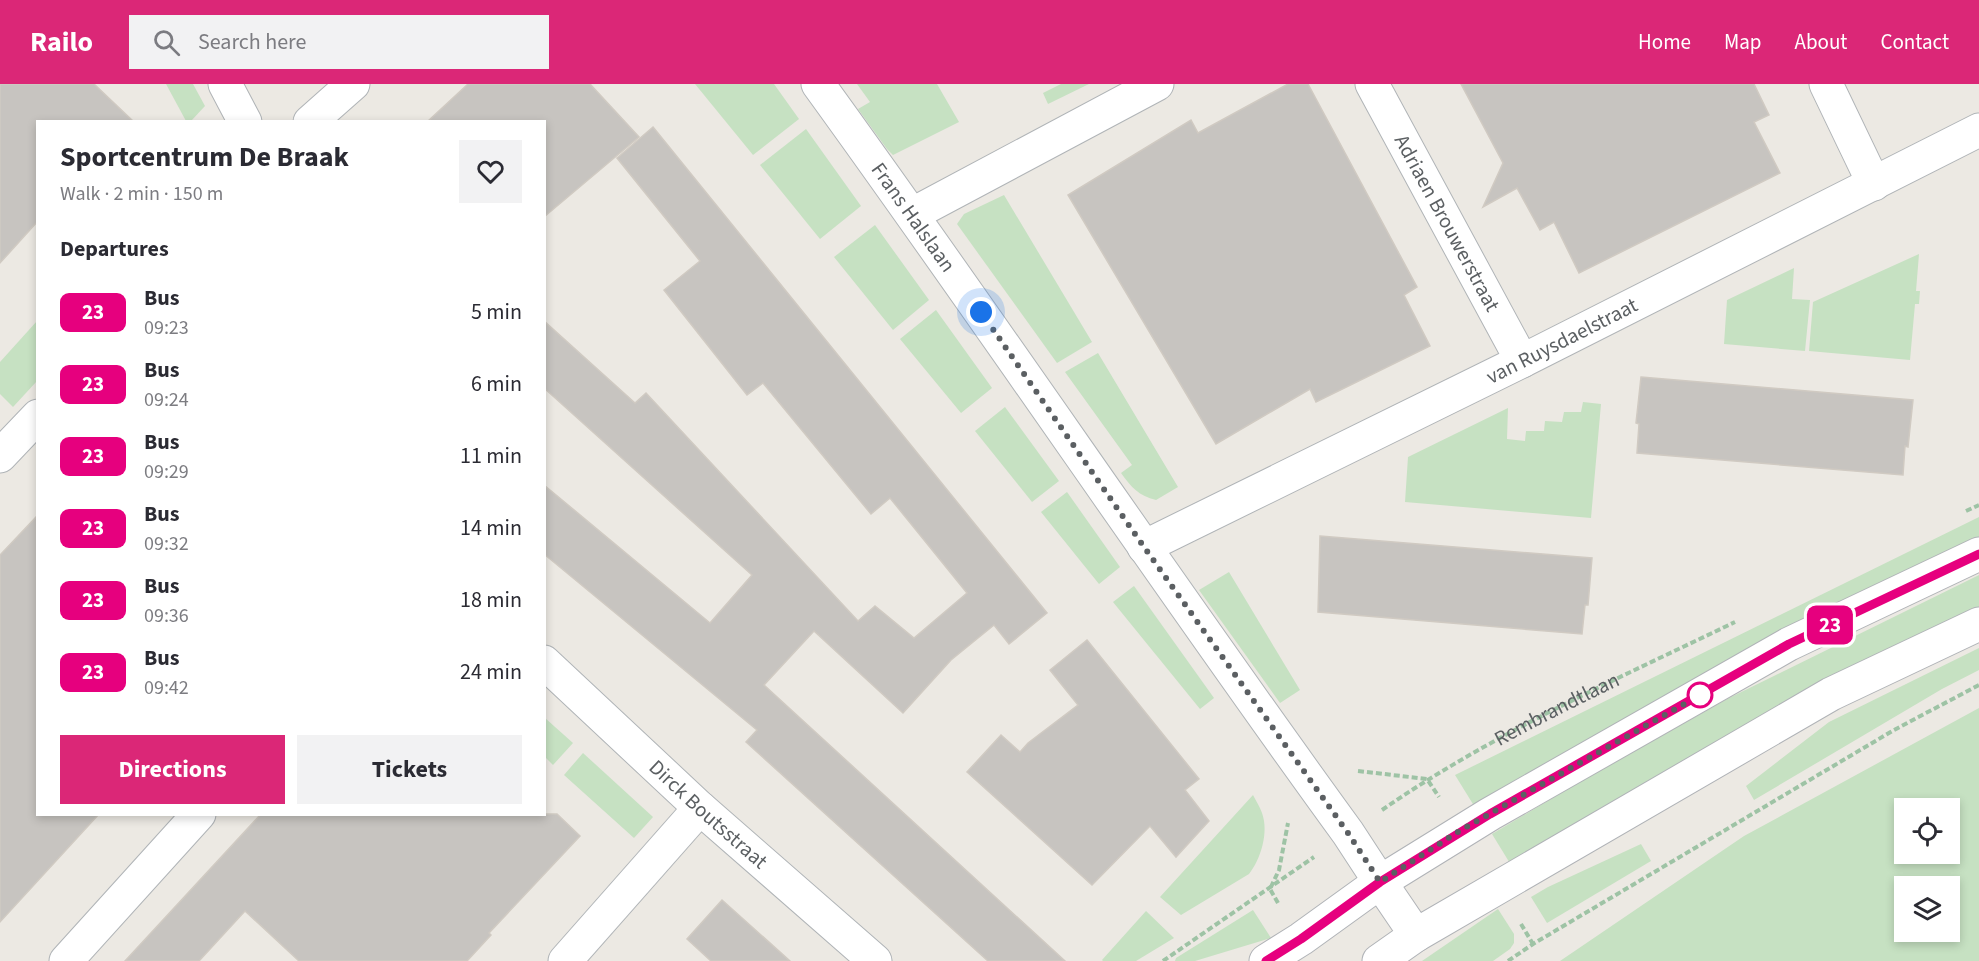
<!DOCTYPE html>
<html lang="en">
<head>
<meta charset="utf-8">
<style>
  :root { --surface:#fff; --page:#f2f2f3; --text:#2b2b33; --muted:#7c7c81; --accent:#db2777 }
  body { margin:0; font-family:"Source Sans 3",sans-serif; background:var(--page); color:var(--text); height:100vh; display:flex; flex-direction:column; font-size:22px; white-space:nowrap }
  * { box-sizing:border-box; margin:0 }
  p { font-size:20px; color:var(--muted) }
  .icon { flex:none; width:33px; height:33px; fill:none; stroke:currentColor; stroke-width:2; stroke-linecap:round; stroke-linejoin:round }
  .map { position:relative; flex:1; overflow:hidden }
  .side { position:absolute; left:36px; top:36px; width:510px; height:696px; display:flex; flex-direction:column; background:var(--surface); border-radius:0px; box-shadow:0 3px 9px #0003 }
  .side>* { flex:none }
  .badge { padding:0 12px; border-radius:9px; font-size:21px; line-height:39px }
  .buttons { position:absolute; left:1894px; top:714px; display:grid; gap:12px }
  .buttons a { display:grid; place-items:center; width:66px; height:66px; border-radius:0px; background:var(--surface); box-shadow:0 3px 9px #0003; font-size:30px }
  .you { position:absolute; width:30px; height:30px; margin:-15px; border:4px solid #fff; border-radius:50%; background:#1a73e8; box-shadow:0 0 0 9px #1a73e833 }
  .map>.badge { position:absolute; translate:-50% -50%; box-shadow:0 0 0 3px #fff }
  h2 { padding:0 24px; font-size:22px; line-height:54px }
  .round { display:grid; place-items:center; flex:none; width:63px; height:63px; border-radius:0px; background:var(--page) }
  .summary { display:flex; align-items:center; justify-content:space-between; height:102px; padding:0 24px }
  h1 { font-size:28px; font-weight:700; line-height:45px }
  .cta { display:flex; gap:12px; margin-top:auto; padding:12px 24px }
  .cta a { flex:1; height:69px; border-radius:0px; background:var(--accent); color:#fff; font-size:24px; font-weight:700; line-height:69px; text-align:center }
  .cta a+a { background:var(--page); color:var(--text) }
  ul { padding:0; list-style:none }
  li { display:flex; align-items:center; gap:18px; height:72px; padding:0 24px }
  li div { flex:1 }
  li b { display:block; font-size:22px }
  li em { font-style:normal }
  li .badge { min-width:66px; font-weight:700; text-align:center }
  header { display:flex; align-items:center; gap:36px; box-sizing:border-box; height:84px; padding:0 30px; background:var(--accent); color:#fff }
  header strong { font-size:28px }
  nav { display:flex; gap:33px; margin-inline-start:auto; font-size:21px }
  .search { width:420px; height:54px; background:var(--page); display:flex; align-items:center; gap:15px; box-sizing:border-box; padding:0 21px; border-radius:0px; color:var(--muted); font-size:22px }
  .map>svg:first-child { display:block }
</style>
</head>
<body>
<header>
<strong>Railo</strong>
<div class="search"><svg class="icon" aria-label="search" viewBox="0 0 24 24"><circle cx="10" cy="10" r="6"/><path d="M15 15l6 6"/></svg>Search here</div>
<nav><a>Home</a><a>Map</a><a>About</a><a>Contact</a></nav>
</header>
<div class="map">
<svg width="1979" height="877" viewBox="0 0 1979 877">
  <rect width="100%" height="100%" fill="#ece9e3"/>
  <g fill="#c6e1c2" fill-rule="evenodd">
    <polygon points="166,0 193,0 205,22 191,37 186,37"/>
    <polygon points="695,0 774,0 799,35 753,71"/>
    <polygon points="857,0 937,0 959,38 893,71 887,65 858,25 870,18"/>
    <polygon points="1061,0 1089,0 1048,20 1043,9"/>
    <polygon points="806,45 861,122 820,155 760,81"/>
    <polygon points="1004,111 1092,258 1057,279 957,140 964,130"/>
    <polygon points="875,141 929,216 893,246 834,173"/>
    <polygon points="1919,170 1916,207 1920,207 1919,220 1915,220 1910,276 1809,267 1813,218"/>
    <polygon points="1794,184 1792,215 1810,216 1805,267 1724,260 1727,216"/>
    <polygon points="936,226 992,304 961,329 900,255"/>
    <polygon points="37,237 37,297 13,323 0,310 0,278"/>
    <path d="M1098 269 1178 403 1156 416C1139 412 1131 403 1121 389L1132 381 1065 288Z"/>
    <polygon points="1583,318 1601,320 1591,434 1405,418 1408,373 1508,324 1507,355 1525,357 1526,347 1544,347 1545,337 1562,338 1564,328 1581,328"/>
    <polygon points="1005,323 1059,397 1032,418 975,347"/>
    <polygon points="1067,408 1120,483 1099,500 1041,428"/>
    <polygon points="1979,433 1979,456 1476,725 1455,691"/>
    <polygon points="1229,488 1300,606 1280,619 1199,506"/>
    <polygon points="1979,491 1979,529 1511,781 1492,750 1591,691 1729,614"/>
    <polygon points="1134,502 1214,614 1200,625 1113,518"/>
    <polygon points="1979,564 1979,586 1942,605 1754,716 1746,702 1829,638"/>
    <path d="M1979 624V877H1560L1744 752ZM1905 724H1950V770H1905ZM1905 802H1950V848H1905Z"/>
    <polygon points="545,634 573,659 553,681 545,673"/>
    <polygon points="583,669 653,733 634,754 564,691"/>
    <path d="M1253 711C1256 717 1260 723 1262 729 1269 748 1261 775 1249 790L1181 831 1160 813Z"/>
    <polygon points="1641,760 1651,777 1547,839 1531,813 1548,803"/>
    <polygon points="1498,825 1514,850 1514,859 1510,865 1493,877 1422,877"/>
    <polygon points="1253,826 1271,854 1195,877 1175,877 1176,874"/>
    <polygon points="1146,827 1174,854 1136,877 1103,877 1102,876"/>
  </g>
  <g fill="#c7c4c0" stroke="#d0cac2" stroke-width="1.5">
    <polygon points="0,0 94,0 134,38 38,38 38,137 0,179"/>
    <polygon points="468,0 590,0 639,53 544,133 544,38 427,38"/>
    <polygon points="1288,0 1308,0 1417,203 1404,211 1430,262 1316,318 1310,305 1216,360 1068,111 1191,36 1198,49"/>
    <polygon points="1461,0 1754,0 1769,31 1754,38 1780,89 1579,189 1554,138 1540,146 1517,104 1483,123 1503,79"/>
    <polygon points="653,43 1047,529 1009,560 994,541 951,576 903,629 814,547 764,601 1065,877 988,877 746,658 757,646 544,470 544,401 710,539 752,491 544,304 544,237 635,319 646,309 858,537 875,522 914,554 967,509 890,414 871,430 763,299 747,311 664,206 700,177 617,74"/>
    <polygon points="1641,293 1913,316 1908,363 1905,362 1903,391 1637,369 1639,340 1636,339"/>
    <polygon points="38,431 38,730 99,730 0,838 0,471"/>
    <polygon points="1320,452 1592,474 1588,521 1585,521 1582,550 1318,528"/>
    <polygon points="1087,556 1199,695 1185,706 1209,737 1176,773 1150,742 1092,801 967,688 1001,651 1020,668 1028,659 1078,621 1050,586"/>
    <polygon points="261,730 557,730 580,752 489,849 491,851 467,877 299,877 245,827 199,877 125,877"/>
    <polygon points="722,816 790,877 711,877 687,855"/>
  </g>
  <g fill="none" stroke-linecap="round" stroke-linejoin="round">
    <defs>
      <g id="street">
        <polyline points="225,0 245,38"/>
        <path id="s2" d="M818 0C998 248 1168 502 1348 749L1380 798"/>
        <path id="s3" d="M1372 0 1522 277"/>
        <polyline points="1826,0 1874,100"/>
        <polyline points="310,38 353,0"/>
        <polyline points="913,130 1157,0"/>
        <polyline points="0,372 38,332"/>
        <path id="s4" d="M1144 463 1522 277 1979 46"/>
        <path id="s5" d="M544 578 700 724 875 877"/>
        <polyline points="66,877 199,730"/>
        <polyline points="565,877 700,724"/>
      </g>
      <g id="secondary">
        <polyline points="1380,798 1416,851"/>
        <polyline points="1266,877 1301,855 1380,798 1490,730 1789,560 1979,470"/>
        <polyline points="1379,877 1416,851 1831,610 1979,540"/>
      </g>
    </defs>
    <use href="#street" stroke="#b0b4b7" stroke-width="35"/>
    <use href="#secondary" stroke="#b0b3b7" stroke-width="35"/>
    <g stroke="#9ec3a5" stroke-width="4" stroke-dasharray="6 3" stroke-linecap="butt">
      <polyline points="1966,427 1979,421"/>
      <polyline points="1358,687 1427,695 1439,713"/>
      <path id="s1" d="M1382 726C1492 650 1615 596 1735 538"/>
      <polyline points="1278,819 1270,805 1279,786 1288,739"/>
      <polyline points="1521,840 1533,860"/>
      <polyline points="1163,877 1314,773"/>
      <polyline points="1508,877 1533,860 1894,646 1979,601"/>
    </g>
    <use href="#street" stroke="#fff" stroke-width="33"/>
    <use href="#secondary" stroke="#fff" stroke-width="33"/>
  </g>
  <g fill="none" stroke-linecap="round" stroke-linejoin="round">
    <defs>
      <polyline id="line" points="1266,877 1301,855 1380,798 1490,730 1789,560 1979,470"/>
    </defs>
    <use href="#line" stroke="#fff" stroke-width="14"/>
    <use href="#line" stroke="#e6007e" stroke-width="9"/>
    <polyline stroke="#5b5f62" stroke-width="6" stroke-dasharray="0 10.8" points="981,228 1144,463 1348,749 1380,798 1461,746 1709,606 1700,611"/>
  </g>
  <circle fill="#fff" stroke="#e6007e" stroke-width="3" cx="1700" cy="611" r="12"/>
  <g text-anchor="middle" stroke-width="4.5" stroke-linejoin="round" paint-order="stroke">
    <g font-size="21" fill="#5b5f62" stroke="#fff">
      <text dy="7" stroke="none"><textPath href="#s2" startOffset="164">Frans Halslaan</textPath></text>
      <text dy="7" stroke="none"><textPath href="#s3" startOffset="158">Adriaen Brouwerstraat</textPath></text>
      <text dy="7" stroke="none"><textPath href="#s4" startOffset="466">van Ruysdaelstraat</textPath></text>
      <text dy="7" stroke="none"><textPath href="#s1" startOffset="202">Rembrandtlaan</textPath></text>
      <text dy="7" stroke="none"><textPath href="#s5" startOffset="224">Dirck Boutsstraat</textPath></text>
    </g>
  </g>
</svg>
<div class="buttons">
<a><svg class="icon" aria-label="locate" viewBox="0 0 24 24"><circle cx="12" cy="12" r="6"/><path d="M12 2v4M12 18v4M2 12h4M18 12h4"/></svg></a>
<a><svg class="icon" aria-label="layers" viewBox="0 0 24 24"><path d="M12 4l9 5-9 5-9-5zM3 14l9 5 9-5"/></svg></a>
</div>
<div class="you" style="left:981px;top:228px"></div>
<b class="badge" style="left:1830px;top:541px;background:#e6007e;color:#fff">23</b>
<section class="side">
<div class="summary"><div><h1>Sportcentrum De Braak</h1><p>Walk · 2 min · 150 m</p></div><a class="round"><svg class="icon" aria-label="heart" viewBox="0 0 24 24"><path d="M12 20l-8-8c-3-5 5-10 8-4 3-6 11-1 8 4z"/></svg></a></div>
<h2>Departures</h2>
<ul>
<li><span class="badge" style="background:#e6007e;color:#fff">23</span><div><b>Bus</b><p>09:23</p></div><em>5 min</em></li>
<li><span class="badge" style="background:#e6007e;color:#fff">23</span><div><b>Bus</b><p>09:24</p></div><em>6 min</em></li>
<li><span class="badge" style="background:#e6007e;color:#fff">23</span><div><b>Bus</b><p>09:29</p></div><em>11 min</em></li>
<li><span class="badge" style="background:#e6007e;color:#fff">23</span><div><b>Bus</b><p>09:32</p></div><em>14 min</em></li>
<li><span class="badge" style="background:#e6007e;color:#fff">23</span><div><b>Bus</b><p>09:36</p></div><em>18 min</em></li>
<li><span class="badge" style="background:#e6007e;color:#fff">23</span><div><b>Bus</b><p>09:42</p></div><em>24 min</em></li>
</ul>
<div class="cta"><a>Directions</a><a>Tickets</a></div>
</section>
</div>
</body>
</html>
